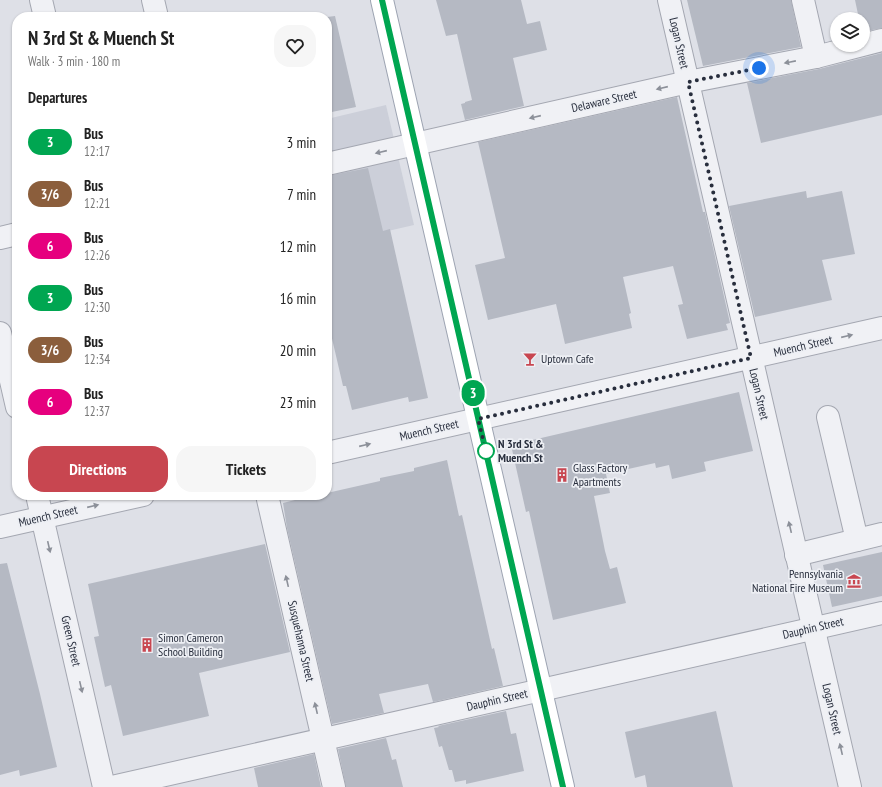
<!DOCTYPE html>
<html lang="en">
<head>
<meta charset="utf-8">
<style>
  :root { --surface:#fff; --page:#f6f6f6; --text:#222; --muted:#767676; --accent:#c84650 }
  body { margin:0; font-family:"PT Sans Narrow",sans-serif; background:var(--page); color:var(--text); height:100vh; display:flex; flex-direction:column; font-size:15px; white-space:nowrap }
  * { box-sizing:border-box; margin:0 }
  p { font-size:13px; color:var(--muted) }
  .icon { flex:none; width:22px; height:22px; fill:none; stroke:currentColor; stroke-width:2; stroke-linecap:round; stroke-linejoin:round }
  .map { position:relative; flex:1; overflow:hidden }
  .side { position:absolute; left:12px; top:12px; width:320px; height:488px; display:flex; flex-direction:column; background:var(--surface); border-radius:16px; box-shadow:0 1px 3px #0004 }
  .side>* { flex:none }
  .badge { padding:0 8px; border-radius:13px; font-size:14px; line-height:26px }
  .tools { position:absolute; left:830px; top:12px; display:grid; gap:8px }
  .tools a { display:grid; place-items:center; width:40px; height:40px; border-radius:50%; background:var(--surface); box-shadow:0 1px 3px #0004; font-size:20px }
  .you { position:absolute; width:20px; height:20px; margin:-10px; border:3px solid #fff; border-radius:50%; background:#1a73e8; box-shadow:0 0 0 6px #1a73e833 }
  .map>.badge { position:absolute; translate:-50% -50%; box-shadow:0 0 0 2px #fff }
  h2 { padding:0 16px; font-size:15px; line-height:36px }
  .round { display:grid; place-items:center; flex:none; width:42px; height:42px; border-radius:16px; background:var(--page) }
  .overview { display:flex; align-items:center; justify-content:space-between; height:68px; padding:0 16px }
  h1 { font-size:19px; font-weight:600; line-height:30px }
  .primary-button { display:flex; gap:8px; margin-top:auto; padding:8px 16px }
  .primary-button a { flex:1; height:46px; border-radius:16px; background:var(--accent); color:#fff; font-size:16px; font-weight:600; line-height:46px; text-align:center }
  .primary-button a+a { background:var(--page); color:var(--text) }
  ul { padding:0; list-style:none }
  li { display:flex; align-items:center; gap:12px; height:52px; padding:0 16px }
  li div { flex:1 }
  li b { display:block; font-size:15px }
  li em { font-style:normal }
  li .badge { min-width:44px; font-weight:700; text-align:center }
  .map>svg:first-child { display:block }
</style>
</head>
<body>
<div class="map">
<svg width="882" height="787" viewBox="0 0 882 787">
  <rect width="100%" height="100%" fill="#dee0e7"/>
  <polygon fill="#cccfd9" points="386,105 414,225 327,245 327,119"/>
  <g fill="#b5b9c3">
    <polygon points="436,0 521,0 527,24 540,21 547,50 513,58 524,106 465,120 461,104 465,103 465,102 472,100 457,34 446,36"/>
    <polygon points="687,0 791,0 801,47 703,66"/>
    <polygon points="855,0 882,0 882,28 863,32 863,19 859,19"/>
    <polygon points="335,16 356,107 327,113 327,17"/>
    <polygon points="882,53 882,115 761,143 747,83 819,69"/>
    <polygon points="677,97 703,212 705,212 730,323 726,324 728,330 687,339 678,305 683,304 673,266 623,277 631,313 629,314 632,328 565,344 556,304 488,320 475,265 505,258 478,142"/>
    <polygon points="368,168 383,231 390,229 428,398 409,402 408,397 352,410 346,386 343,386 327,317 327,176"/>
    <polygon points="806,191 807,198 842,191 855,254 822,260 832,300 755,317 729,206"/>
    <polygon points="739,392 753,451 704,462 706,471 672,479 669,465 656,468 655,463 606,474 610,493 594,496 605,551 610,569 617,567 626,603 553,620 529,511 526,512 511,445"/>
    <polygon points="447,460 459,516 462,515 492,649 494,648 503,686 433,702 428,684 379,694 384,713 332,724 287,528 283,503 303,498 302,495 327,495 327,493 380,481 380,478 414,471 414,468"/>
    <polygon points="265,544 290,652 199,673 209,716 123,736 111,685 105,687 94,637 99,636 88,584"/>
    <polygon points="882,552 882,596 832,607 823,565"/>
    <polygon points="7,563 40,694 57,767 20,776 19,770 0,775 0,564"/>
    <polygon points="506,711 511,734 516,733 524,771 466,784 466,780 455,782 452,770 449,770 442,746 439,747 434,728 439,727 438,726"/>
    <polygon points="716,711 733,787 647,787 645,775 635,778 625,732"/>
    <polygon points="386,738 392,760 396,759 403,787 346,787 338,749"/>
    <polygon points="314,754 321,787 258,787 254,768"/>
  </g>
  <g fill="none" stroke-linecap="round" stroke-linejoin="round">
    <defs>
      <g id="minor">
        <polyline points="41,0 45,17"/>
        <polyline points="153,0 157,17"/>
        <polyline points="669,0 850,787"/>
        <polyline points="803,0 816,57"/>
        <polyline points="327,164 688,82 816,57 882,40"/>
        <polyline points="0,238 17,234"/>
        <polyline points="0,333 17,407"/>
        <polyline points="828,417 857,540"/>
        <polyline points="327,453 882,328"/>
        <polyline points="37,495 104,787"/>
        <polyline points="267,495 334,787"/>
        <polyline points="0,527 143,495"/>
        <polyline points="796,555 882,534"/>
        <polyline points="112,787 882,613"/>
      </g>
      <polyline id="major" points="382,0 563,787"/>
    </defs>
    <use href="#minor" stroke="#a4a7b1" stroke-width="24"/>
    <use href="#major" stroke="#9da4b2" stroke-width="24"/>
    <use href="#minor" stroke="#f0f1f5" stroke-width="22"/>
    <use href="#major" stroke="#fff" stroke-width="22"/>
  </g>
  <defs><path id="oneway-solid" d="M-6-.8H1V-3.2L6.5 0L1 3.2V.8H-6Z"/></defs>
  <g fill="#8c9099">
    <use href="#oneway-solid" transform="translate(790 62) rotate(169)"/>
    <use href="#oneway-solid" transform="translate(662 88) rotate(167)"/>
    <use href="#oneway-solid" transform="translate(535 117) rotate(167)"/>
    <use href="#oneway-solid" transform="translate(381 152) rotate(167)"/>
    <use href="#oneway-solid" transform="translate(847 336) rotate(-13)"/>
    <use href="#oneway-solid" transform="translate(365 445) rotate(-13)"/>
    <use href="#oneway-solid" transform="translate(93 506) rotate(-13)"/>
    <use href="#oneway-solid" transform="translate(790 527) rotate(-103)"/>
    <use href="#oneway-solid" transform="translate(49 547) rotate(77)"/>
    <use href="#oneway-solid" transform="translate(287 581) rotate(-103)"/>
    <use href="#oneway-solid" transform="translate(81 687) rotate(77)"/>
    <use href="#oneway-solid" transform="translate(316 708) rotate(-103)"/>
    <use href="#oneway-solid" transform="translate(841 749) rotate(-103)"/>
  </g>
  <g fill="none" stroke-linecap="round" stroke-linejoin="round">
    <defs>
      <polyline id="line" points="382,0 563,787"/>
    </defs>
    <use href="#line" stroke="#fff" stroke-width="9"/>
    <use href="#line" stroke="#00a651" stroke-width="6"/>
    <polyline stroke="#282e3d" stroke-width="4" stroke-dasharray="0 7.2" points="486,451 478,419 751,358 688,82 759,68"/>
  </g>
  <defs>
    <symbol id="bar-bare" viewBox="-9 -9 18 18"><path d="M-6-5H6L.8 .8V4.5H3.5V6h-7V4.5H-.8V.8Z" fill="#c84650" stroke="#edeff4" stroke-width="2.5" paint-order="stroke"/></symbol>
    <symbol id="building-bare" viewBox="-9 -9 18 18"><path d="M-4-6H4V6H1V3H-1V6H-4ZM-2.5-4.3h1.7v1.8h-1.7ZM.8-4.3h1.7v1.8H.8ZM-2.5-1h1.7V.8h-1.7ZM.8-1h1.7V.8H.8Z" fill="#c84650" stroke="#edeff4" stroke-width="2.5" paint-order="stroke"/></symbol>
    <symbol id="museum-bare" viewBox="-9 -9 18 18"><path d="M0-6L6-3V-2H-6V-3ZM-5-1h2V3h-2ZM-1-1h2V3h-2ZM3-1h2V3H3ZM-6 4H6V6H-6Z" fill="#c84650" stroke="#edeff4" stroke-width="2.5" paint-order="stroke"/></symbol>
  </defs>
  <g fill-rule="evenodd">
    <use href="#bar-bare" x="520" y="349" width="20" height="20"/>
    <use href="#building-bare" x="552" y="465" width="20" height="20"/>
    <use href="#museum-bare" x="844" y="571" width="20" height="20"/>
    <use href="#building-bare" x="137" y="635" width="20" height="20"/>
  </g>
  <circle fill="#fff" stroke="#00a651" stroke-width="2" cx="486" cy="451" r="8"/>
  <g text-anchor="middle" stroke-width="3.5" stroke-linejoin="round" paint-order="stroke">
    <g font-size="12" fill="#282e3d" stroke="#edeff4">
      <text transform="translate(679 43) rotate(77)" y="4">Logan Street</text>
      <text transform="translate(604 101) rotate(-13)" y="4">Delaware Street</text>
      <text transform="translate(803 346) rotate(-13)" y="4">Muench Street</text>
      <text transform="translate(759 394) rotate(77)" y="4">Logan Street</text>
      <text transform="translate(429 430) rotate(-13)" y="4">Muench Street</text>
      <text transform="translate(48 516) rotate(-13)" y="4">Muench Street</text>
      <text transform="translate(813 628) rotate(-13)" y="4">Dauphin Street</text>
      <text transform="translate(71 641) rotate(77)" y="4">Green Street</text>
      <text transform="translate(301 641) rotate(77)" y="4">Susquehanna Street</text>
      <text transform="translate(497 700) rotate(-13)" y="4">Dauphin Street</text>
      <text transform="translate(832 709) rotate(77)" y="4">Logan Street</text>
    </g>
    <g font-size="12" fill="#282e3d" stroke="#edeff4" text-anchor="start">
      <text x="541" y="363">Uptown Cafe</text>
      <text x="573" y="472">Glass Factory<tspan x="573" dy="14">Apartments</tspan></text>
      <text x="843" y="578" text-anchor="end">Pennsylvania<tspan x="843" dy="14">National Fire Museum</tspan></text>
      <text x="158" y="642">Simon Cameron<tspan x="158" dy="14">School Building</tspan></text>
    </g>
    <g font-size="12" font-weight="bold" fill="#282e3d" stroke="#edeff4" text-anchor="start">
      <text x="498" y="448">N 3rd St &amp;<tspan x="498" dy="14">Muench St</tspan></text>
    </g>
  </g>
</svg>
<div class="tools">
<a><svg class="icon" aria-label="layers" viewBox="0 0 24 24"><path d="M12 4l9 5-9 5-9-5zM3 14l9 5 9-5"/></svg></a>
</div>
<div class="you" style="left:759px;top:68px"></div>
<b class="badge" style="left:473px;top:393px;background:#00a651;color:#fff">3</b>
<section class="side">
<div class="overview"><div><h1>N 3rd St &amp; Muench St</h1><p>Walk · 3 min · 180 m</p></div><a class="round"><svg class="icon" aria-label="heart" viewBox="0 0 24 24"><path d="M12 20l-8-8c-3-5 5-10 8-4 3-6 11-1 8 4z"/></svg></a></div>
<h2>Departures</h2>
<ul>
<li><span class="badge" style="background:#00a651;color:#fff">3</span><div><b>Bus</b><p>12:17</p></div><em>3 min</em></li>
<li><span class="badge" style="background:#8b5e3c;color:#fff">3/6</span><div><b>Bus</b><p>12:21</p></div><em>7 min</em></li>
<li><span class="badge" style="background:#e6007e;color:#fff">6</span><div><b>Bus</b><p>12:26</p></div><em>12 min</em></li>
<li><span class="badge" style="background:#00a651;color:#fff">3</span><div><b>Bus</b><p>12:30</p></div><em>16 min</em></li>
<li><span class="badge" style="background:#8b5e3c;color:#fff">3/6</span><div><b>Bus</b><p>12:34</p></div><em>20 min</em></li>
<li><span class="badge" style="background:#e6007e;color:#fff">6</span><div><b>Bus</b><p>12:37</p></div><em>23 min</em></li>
</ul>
<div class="primary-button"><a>Directions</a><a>Tickets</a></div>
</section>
</div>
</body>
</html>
